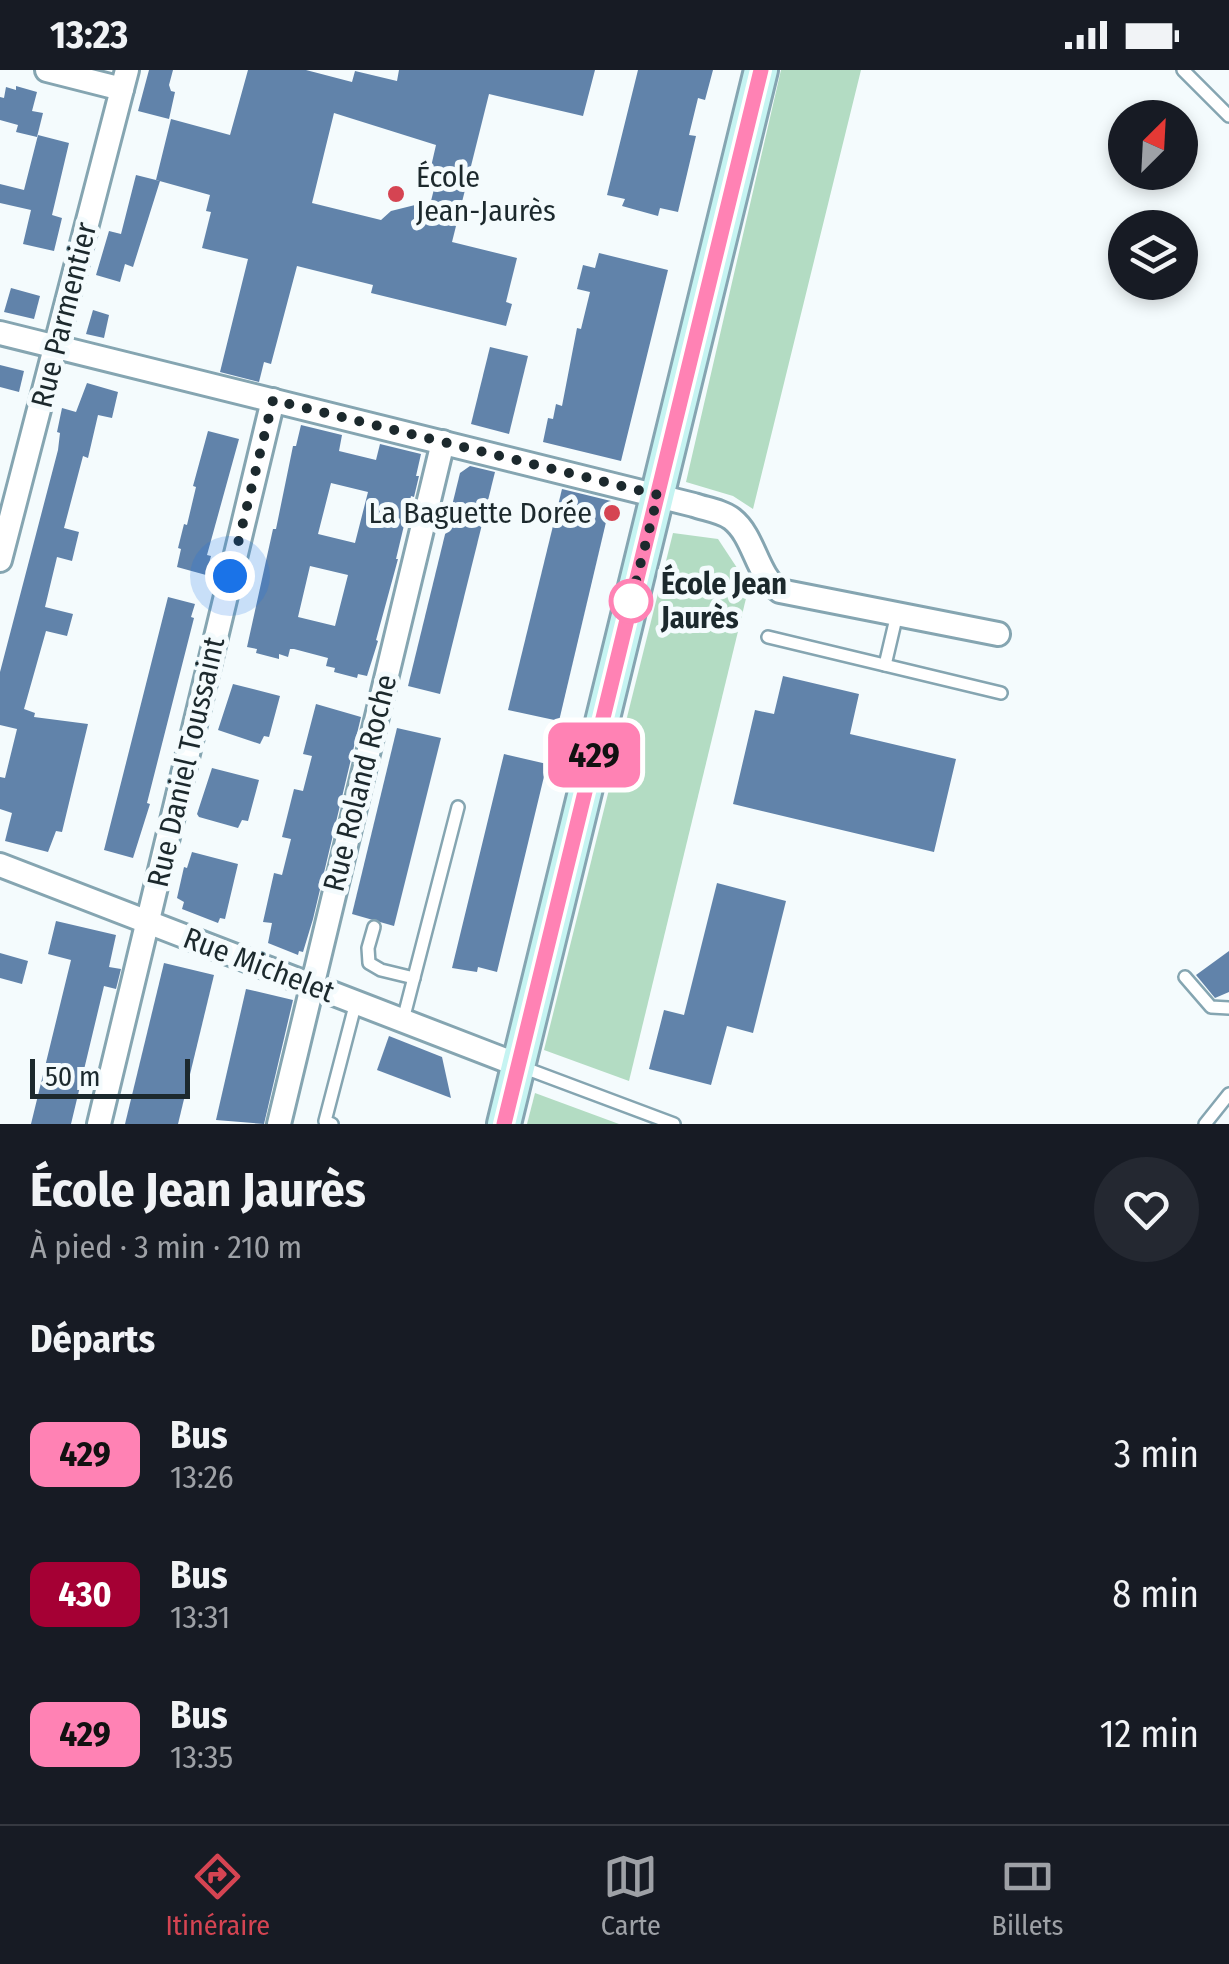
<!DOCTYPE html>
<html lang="fr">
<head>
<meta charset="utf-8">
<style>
  :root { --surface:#171b24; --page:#242831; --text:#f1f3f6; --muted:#9ea1a6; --line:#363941; --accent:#d54452 }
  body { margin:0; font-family:"Fira Sans Condensed",sans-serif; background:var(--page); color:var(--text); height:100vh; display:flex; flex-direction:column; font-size:38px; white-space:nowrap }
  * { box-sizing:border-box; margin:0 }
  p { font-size:32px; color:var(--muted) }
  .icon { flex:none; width:55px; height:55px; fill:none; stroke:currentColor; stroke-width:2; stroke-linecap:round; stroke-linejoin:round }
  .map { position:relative; height:1054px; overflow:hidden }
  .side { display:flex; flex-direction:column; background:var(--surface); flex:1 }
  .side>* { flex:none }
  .badge { padding:0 20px; border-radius:15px; font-size:35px; line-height:65px }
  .needle { width:65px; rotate:24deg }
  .controls { position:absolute; left:1108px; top:30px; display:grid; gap:20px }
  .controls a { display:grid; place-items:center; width:90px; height:90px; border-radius:50%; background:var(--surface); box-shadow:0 5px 15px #0003; font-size:50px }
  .scale { position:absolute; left:30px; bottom:25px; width:160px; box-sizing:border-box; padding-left:10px; border:5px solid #1c292d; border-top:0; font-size:28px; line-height:35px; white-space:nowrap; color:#1c292d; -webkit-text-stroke:8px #f4fbfd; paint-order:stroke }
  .you { position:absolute; width:50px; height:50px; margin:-25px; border:8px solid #fff; border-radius:50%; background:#1a73e8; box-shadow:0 0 0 15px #1a73e833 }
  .map>.badge { position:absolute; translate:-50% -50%; box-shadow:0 0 0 5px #fff }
  h2 { padding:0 30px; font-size:38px; line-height:90px }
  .round { display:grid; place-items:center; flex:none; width:105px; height:105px; border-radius:52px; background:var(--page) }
  .overview { display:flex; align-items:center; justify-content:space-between; height:170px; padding:0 30px }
  h1 { font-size:48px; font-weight:700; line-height:75px }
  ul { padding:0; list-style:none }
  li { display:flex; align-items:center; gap:30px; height:140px; padding:0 30px }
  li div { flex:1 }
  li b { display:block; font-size:38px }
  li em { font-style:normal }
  li .badge { min-width:110px; font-weight:700; text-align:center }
  .status { display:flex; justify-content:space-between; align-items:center; height:70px; padding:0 50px; background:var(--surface); direction:ltr }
  .status svg { height:28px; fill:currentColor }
  .tabs { display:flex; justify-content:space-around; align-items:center; height:140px; border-top:2px solid var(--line); background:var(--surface); font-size:28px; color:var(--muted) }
  .tabs a { display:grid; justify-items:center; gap:5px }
  .tabs .current { color:var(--accent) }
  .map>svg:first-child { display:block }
</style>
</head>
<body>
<div class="status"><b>13:23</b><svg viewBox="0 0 49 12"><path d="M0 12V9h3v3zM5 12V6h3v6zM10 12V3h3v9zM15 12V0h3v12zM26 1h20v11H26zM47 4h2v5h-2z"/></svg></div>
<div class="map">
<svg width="1229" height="1054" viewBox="0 0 1229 1054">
  <rect width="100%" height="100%" fill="#f4fbfd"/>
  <g fill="#b3dcc3">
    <polygon points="781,0 861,0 753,439 733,426 686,412"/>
    <polygon points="673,463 718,469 749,516 629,1011 544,980"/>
    <polygon points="535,1023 619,1054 527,1054"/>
  </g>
  <g fill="#6183aa" fill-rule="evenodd">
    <polygon points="149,0 173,0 169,15 171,21 175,22 169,49 138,41"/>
    <path d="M248 0H306L352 12 355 1 397 11 399 0H595L583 46 489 24 452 172 517 188 506 232 512 234 506 256 371 223 373 215 297 196 271 294 264 292 259 312 220 302 248 189 202 178 211 142 206 141 210 125 156 110 171 49 230 65ZM334 43 436 75 430 101 438 103 431 131 391 141 381 150 312 133Z"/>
    <polygon points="638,0 713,0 705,30 698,28 689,65 696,66 678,142 660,138 658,146 622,136 625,129 607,125"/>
    <polygon points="16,16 37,22 32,41 43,43 37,67 16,62 18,55 0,50 0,27 4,28 6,17 16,20"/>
    <polygon points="38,65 69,73 52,145 62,148 54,181 23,174 31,140 0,133 0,114 24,120"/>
    <polygon points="136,105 160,111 133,197 125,194 120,212 96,205 109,161 121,164"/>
    <polygon points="599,183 668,200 621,391 543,372 548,348 553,349 556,334 562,336 577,258 581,259 590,222 577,219 583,195 595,198"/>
    <polygon points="11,218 40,226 34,249 4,242"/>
    <polygon points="93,240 109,245 104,268 86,264"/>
    <polygon points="490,277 528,286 509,364 471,354"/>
    <polygon points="0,295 24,301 19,322 0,317"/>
    <polygon points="87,313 118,322 112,348 98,345 88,388 83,386 64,458 79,462 72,491 57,487 45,537 73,544 67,566 46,561 24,639 35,643 34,647 88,654 62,762 56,761 48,782 5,771 12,743 0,739 0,707 5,708 17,659 0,655 0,602 58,380 60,363 57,362 62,338 76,342"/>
    <path d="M301 355 342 365 339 381 376 390 380 374 421 384 416 406H419L414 427 411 426 396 489H398L376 570 378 571 367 606 358 604 357 608 334 602 335 598 326 596 328 588 294 579H290L288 587 279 584V589L256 583 257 579 247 577 273 459H276L293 376H296ZM331 413 368 422 355 473 318 464ZM310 496 348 505 335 556 298 547Z"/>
    <polygon points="208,361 239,369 207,485 211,486 206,505 177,497 181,479 178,478 184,454 187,455 196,417 193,416"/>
    <polygon points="470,396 495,402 440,624 408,616 460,403"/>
    <polygon points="562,419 611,431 559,651 508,640"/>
    <polygon points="168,527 195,534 191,547 194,548 147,733 150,734 133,788 104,780"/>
    <polygon points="783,606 859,624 850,664 956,689 934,782 733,734 755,640 774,644"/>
    <polygon points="233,614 280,626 269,667 264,666 260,674 218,660"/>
    <polygon points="316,634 361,647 313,849 303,882 299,881 298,885 268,873 272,853 263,852 274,803 282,805 291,769 282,767 294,719 303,721 312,686 303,684"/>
    <polygon points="397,658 441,668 394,856 352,844"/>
    <polygon points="504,684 547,694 497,902 478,897 477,902 452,898"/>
    <polygon points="212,698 259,710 248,751 242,750 238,758 199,747 197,744"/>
    <polygon points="192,782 238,794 225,849 220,848 218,853 182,839 184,832 177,828 184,797 187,798"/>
    <polygon points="717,813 786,831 753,963 727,956 711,1015 649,999 664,940 684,945"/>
    <polygon points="56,851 116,865 109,897 121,899 116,919 104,916 71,1054 31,1054 71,890 48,884"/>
    <polygon points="1229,881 1229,922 1215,928 1196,905"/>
    <polygon points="0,883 28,891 22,914 0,908"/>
    <polygon points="164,893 214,905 178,1054 125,1054"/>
    <polygon points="246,919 293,930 264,1054 216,1050"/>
    <polygon points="389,966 442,987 451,1028 377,1000"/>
  </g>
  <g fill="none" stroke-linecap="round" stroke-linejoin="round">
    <defs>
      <g id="service">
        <polyline points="1183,0 1229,46"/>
        <polyline points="768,567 1001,623"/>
        <polyline points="885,595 897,544"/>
        <polyline points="374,857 368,878 369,893 381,900 414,908"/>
        <polyline points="1185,907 1211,937 1229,938"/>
        <polyline points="403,950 458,737"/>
        <polyline points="522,997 674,1054"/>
        <polyline points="332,1054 325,1051 356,932"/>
        <polyline points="1205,1054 1229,1024"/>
      </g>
      <g id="minor">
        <polyline points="47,0 122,19"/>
        <path d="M0 263 694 435C705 439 722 441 732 449 755 467 756 505 780 521L998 564"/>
        <polyline points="0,490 127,0"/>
        <polyline points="0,795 518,995"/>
        <polyline points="99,1054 273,330"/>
        <polyline points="279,1054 443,372"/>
      </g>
      <polyline id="secondary" points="504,1054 761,0"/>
    </defs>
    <use href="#service" stroke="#85a5b1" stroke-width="16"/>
    <use href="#minor" stroke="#85a5b1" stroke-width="28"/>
    <use href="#secondary" stroke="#85a5b1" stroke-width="38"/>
    <use href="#service" stroke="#fff" stroke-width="11"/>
    <use href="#minor" stroke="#fff" stroke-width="22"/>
    <use href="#secondary" stroke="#c6f4f2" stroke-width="32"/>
  </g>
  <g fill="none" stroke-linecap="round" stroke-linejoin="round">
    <defs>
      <polyline id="line" points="504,1054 761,0"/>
    </defs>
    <use href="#line" stroke="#fff" stroke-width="22"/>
    <use href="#line" stroke="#ff82b4" stroke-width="15"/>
    <polyline stroke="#1c292d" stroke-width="10" stroke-dasharray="0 18" points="230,506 273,330 658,425 631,531"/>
  </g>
  <g fill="#d54452" stroke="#f4fbfd" stroke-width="4">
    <circle cx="396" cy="124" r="10"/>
    <circle cx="612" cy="443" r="10"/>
  </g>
  <circle fill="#fff" stroke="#ff82b4" stroke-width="5" cx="631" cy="531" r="20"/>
  <g text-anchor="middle" stroke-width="10" stroke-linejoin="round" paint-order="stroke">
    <g font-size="30" fill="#1c292d" stroke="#f4fbfd" text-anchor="start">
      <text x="416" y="117">École<tspan x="416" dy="34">Jean-Jaurès</tspan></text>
      <text x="592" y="453" text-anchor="end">La Baguette Dorée</text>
    </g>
    <g font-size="30" fill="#1c292d" stroke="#f4fbfd">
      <text transform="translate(64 245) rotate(-76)" y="10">Rue Parmentier</text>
      <text transform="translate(186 692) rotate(-77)" y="10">Rue Daniel Toussaint</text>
      <text transform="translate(360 713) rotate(-76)" y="10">Rue Roland Roche</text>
      <text transform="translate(259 895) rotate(21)" y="10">Rue Michelet</text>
    </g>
    <g font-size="30" font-weight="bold" fill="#1c292d" stroke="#f4fbfd" text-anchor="start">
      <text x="661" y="524">École Jean<tspan x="661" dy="34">Jaurès</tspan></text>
    </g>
  </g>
</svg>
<div class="controls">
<a><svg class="needle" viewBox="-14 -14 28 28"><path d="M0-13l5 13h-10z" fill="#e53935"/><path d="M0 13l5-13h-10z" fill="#9ea1a6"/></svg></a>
<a><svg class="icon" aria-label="layers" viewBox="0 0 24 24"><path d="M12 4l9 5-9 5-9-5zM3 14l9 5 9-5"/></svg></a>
</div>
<div class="scale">50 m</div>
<div class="you" style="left:230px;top:506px"></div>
<b class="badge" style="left:594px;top:685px;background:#ff82b4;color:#111">429</b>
</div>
<section class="side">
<div class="overview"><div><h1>École Jean Jaurès</h1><p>À pied · 3 min · 210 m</p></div><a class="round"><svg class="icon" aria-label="heart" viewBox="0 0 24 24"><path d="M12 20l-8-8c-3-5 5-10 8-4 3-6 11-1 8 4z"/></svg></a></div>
<h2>Départs</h2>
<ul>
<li><span class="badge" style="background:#ff82b4;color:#111">429</span><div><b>Bus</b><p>13:26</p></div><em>3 min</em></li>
<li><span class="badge" style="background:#a50034;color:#fff">430</span><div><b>Bus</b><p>13:31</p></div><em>8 min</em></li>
<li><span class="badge" style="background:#ff82b4;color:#111">429</span><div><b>Bus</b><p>13:35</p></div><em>12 min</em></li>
</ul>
</section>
<nav class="tabs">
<a class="current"><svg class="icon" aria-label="directions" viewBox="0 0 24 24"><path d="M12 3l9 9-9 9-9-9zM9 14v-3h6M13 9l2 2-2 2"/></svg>Itinéraire</a>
<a><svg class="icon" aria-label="map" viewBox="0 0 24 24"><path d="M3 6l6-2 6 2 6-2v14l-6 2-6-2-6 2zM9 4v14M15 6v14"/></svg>Carte</a>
<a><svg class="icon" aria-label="tickets" viewBox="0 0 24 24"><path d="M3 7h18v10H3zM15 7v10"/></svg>Billets</a>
</nav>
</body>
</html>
